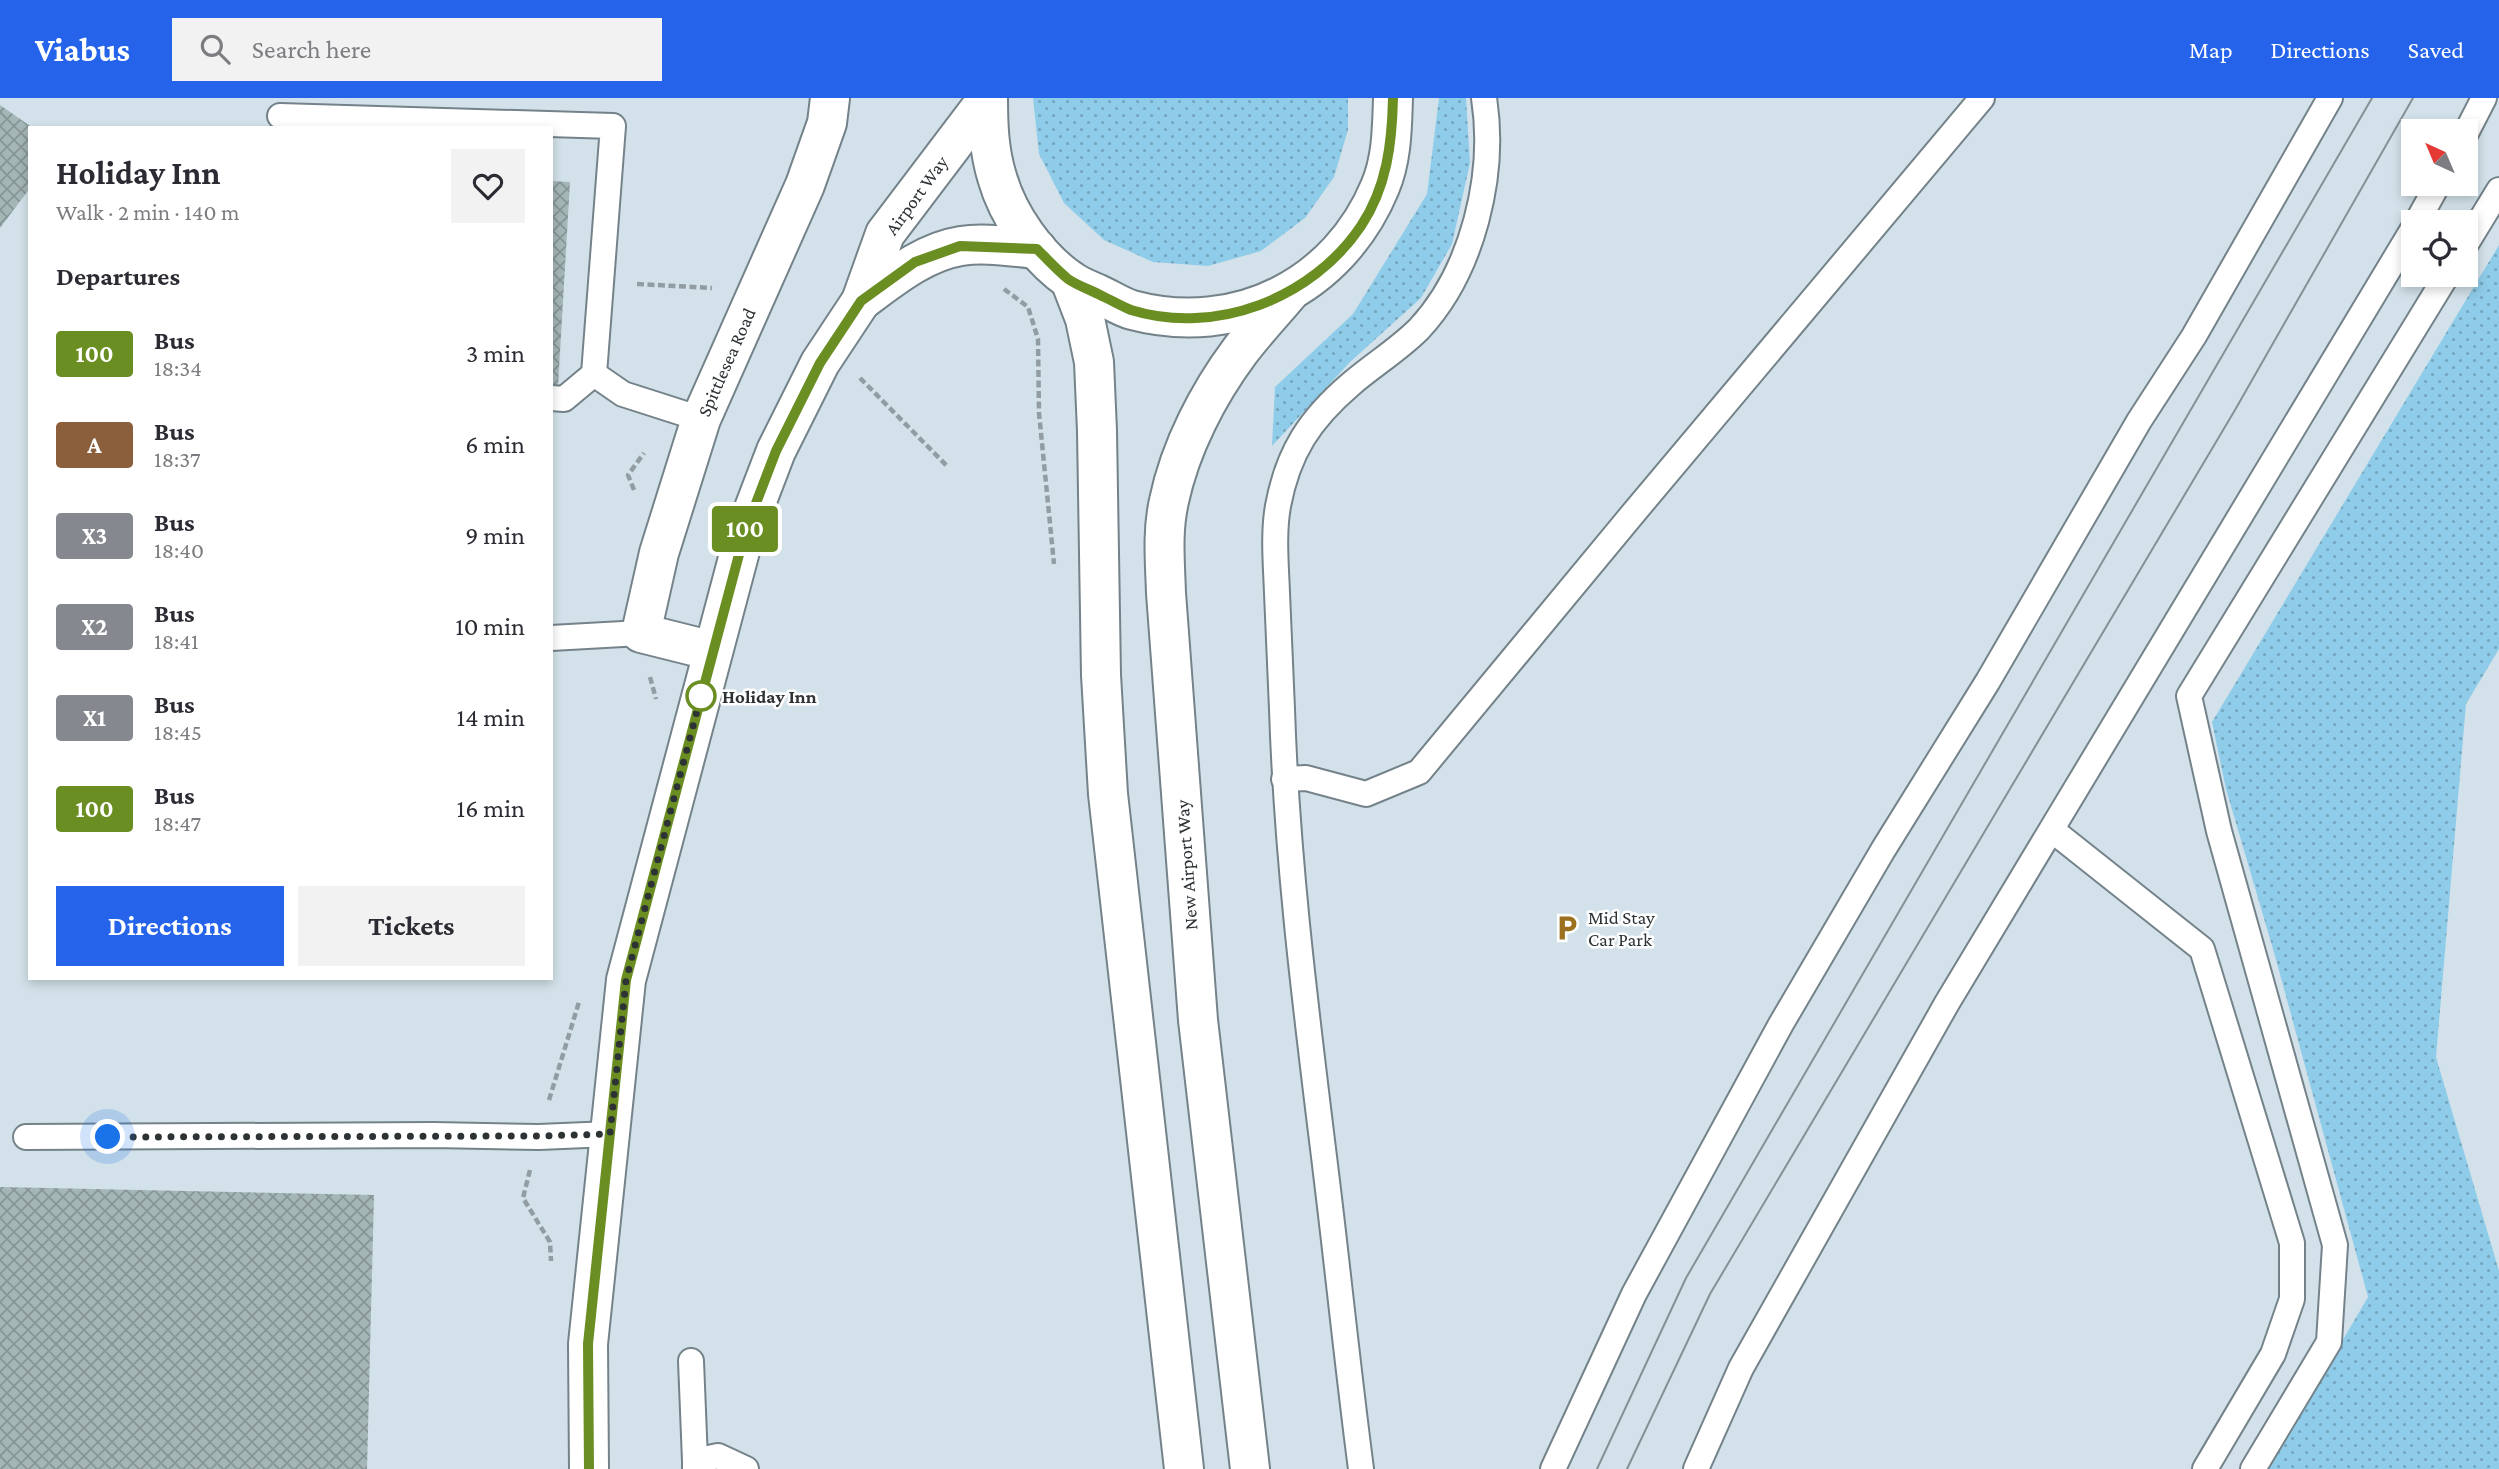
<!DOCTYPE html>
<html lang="en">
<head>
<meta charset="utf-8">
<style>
  :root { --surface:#fff; --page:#f2f2f3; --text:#2b2b33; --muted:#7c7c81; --accent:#2563eb }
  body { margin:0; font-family:"Crimson Pro",serif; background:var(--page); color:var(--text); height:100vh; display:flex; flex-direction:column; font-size:26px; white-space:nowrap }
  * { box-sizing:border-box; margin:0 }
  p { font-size:23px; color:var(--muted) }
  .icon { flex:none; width:38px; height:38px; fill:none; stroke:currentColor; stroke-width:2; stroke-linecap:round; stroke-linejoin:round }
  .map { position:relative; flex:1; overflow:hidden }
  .sheet { position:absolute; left:28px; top:28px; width:525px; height:854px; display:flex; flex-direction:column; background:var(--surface); border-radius:0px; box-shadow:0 4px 10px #0003 }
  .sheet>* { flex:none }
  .badge { padding:0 14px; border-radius:5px; font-size:24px; line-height:46px }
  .needle { width:46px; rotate:316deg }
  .buttons { position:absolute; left:2401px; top:21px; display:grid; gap:14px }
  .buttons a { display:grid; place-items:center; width:77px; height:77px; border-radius:0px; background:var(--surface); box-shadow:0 4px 10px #0003; font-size:35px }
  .you { position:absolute; width:35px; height:35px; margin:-18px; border:5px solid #fff; border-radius:50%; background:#1a73e8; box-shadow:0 0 0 10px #1a73e833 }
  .map>.badge { position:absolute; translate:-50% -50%; box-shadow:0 0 0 4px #fff }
  h2 { padding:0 28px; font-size:26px; line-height:63px }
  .round { display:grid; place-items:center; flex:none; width:74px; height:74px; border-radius:0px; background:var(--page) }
  .head { display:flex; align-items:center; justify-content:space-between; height:119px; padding:0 28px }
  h1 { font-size:33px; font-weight:700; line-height:52px }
  .cta { display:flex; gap:14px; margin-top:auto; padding:14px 28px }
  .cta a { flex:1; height:80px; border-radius:0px; background:var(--accent); color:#fff; font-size:28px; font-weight:700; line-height:80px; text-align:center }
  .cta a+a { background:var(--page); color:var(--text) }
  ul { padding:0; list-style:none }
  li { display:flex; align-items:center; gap:21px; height:91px; padding:0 28px }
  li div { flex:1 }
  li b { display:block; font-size:26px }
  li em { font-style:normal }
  li .badge { min-width:77px; font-weight:700; text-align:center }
  header { display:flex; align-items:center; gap:42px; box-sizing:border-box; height:98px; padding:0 35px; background:var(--accent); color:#fff }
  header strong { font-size:33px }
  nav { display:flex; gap:38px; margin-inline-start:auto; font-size:24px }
  .search { width:490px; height:63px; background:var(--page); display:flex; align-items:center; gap:18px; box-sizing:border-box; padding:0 24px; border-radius:0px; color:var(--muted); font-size:26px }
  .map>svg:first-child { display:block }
</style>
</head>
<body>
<header>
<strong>Viabus</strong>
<div class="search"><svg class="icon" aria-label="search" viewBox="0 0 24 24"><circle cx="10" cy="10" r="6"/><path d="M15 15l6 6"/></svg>Search here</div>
<nav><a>Map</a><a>Directions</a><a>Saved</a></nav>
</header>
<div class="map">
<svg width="2499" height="1371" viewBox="0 0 2499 1371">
  <defs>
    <pattern id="grass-dots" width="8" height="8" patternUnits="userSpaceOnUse" patternTransform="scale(1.75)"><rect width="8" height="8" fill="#8fccea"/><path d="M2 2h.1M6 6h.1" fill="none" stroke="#75a6be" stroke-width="1.8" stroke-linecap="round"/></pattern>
    <pattern id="building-cross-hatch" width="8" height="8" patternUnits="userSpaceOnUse" patternTransform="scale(1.75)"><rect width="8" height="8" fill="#a5b6b7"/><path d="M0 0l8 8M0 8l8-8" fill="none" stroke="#879596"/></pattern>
  </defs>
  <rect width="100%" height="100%" fill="#d3e2ea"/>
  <g fill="url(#grass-dots)">
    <polygon points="1033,0 1348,0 1348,32 1334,79 1305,120 1261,153 1208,168 1153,164 1104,142 1064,105 1039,56"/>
    <polygon points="1439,0 1466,0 1470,65 1452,146 1421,200 1350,264 1272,348 1275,289 1353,216 1427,96"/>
    <polygon points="2499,147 2499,551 2466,606 2436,959 2499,1173 2499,1371 2267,1371 2368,1199 2275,858 2226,691 2212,624"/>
  </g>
  <g fill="url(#building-cross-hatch)">
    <polygon points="0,7 33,30 30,30 30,90 0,130"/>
    <polygon points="551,83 570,84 558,288 551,287"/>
    <polygon points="0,1089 374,1097 367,1371 0,1371"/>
  </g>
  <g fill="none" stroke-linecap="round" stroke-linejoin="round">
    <defs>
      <g id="service">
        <polyline points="280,18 613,28 594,276 623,296 701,321"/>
        <polyline points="2466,35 2484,0"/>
        <polyline points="2417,124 2438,86"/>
        <polyline points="2466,146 2499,92"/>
        <polyline points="551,300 564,301 594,276"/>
        <polyline points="551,540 641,535"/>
        <polyline points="1284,681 1306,680 1366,696 1419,674 1631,418 1982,0"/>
        <polyline points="2052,732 2202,851 2292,1145 2292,1201 2273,1256 2205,1371"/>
        <polyline points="26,1039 434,1037 539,1039 610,1036"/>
        <polyline points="691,1263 695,1363"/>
        <polyline points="695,1371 695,1363 718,1358 746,1371"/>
        <path d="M1361 1371C1348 1272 1338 1173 1326 1075 1307 920 1287 767 1282 611 1280 572 1279 534 1277 495 1276 467 1273 436 1278 408 1288 354 1310 321 1351 286 1373 267 1398 252 1419 231 1473 173 1496 77 1484 0"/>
        <polyline points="1553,1371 1634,1196 1781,926 1883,752 1988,583 2139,323 2194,238 2330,0"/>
        <polyline points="1696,1371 1741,1270 1947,905 2413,131"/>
        <polyline points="2253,1371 2329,1244 2335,1147 2219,733 2189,598 2447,177"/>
      </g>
      <polyline id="minor" points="713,553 641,535 659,455 701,321 805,87 827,25 830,0"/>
      <g id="primary">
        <path d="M861 203C891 181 923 154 961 148 985 144 1012 149 1037 151"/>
        <polyline points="589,1371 588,1246 626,882 745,434 776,353 820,265 861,203 885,136 988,0"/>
      </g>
      <g id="trunk">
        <path d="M988 0C988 27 989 53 997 79 1008 118 1037 159 1070 182 1078 188 1089 192 1098 196 1109 201 1121 209 1132 212 1237 240 1339 188 1380 89 1392 61 1392 30 1393 0"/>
        <polyline points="1070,182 1085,221 1094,264 1097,333 1101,577 1108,696 1184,1371"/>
        <path d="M1250 1371 1198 922 1166 495C1165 464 1162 433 1169 403 1180 350 1208 296 1240 253 1255 233 1273 214 1289 195"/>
      </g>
    </defs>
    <use href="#service" stroke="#748289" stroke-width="28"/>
    <use href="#minor" stroke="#748289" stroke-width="42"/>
    <use href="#primary" stroke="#748289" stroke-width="42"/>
    <use href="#trunk" stroke="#748289" stroke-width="42"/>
    <g stroke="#929da3" stroke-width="4.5" stroke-dasharray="7 3.5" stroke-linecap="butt">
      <polyline points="637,186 712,190"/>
      <polyline points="1004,191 1028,209 1038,241 1039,315 1054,466"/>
      <polyline points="860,280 947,368"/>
      <polyline points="634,392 628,377 644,355"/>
      <polyline points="650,579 656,601"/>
      <polyline points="549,1002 579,904"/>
      <polyline points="530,1072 523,1100 550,1144 551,1163"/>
    </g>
    <use href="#service" stroke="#fff" stroke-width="24"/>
    <use href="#minor" stroke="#fff" stroke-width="38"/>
    <use href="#primary" stroke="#fff" stroke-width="38"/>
    <use href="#trunk" stroke="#fff" stroke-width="38"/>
    <g stroke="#859095" stroke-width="2">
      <polyline points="1597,1371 1686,1180 2372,0"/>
      <polyline points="1627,1371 1710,1196 2235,312 2413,0"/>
    </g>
  </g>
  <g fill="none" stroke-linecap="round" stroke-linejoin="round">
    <defs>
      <path id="line" d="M589 1371 588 1246 626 882 745 434 776 353 820 265 861 203 915 164 960 148 1037 151C1047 161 1057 172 1068 181 1078 188 1091 192 1102 198 1111 202 1121 208 1131 212 1215 238 1312 201 1361 128 1387 89 1392 45 1393 0"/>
    </defs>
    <use href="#line" stroke="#fff" stroke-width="16"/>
    <use href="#line" stroke="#6b8e23" stroke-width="10"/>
    <polyline stroke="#2d3235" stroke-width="7" stroke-dasharray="0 12.6" points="108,1039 539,1038 610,1036 626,882 701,598"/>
  </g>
  <defs>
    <symbol id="parking-bare" viewBox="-9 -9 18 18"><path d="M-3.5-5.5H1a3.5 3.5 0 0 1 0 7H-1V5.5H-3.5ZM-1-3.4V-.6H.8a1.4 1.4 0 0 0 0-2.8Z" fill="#9b701f" stroke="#fff" stroke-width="2.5" paint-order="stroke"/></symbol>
  </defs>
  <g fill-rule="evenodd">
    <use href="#parking-bare" x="1548" y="811" width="38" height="38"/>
  </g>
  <circle fill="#fff" stroke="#6b8e23" stroke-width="3.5" cx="701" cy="598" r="14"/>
  <g text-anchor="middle" stroke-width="5" stroke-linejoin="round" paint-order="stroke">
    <g font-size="19" fill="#2d3235" stroke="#fff">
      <text transform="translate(916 97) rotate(-54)" y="7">Airport Way</text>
      <text transform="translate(726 264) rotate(-66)" y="7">Spittlesea Road</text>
      <text transform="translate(1186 767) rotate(-94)" y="7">New Airport Way</text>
    </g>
    <g font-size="19" font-weight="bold" fill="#2d3235" stroke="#fff" text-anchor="start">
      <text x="722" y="605">Holiday Inn</text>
    </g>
    <g font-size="19" fill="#2d3235" stroke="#fff" text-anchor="start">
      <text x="1588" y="826">Mid Stay<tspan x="1588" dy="22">Car Park</tspan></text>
    </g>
  </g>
</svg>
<div class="buttons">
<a><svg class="needle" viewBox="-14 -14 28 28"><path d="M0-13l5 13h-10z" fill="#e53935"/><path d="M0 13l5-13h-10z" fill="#7c7c81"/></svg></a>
<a><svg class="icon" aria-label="locate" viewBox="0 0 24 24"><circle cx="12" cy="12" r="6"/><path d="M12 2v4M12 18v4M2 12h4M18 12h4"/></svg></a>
</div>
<div class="you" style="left:108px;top:1039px"></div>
<b class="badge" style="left:745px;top:431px;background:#6b8e23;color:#fff">100</b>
<section class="sheet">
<div class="head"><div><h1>Holiday Inn</h1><p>Walk · 2 min · 140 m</p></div><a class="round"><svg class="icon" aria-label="heart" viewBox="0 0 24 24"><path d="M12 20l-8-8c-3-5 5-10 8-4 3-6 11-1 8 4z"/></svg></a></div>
<h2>Departures</h2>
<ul>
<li><span class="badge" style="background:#6b8e23;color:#fff">100</span><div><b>Bus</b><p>18:34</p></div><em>3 min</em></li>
<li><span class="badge" style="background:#8b5e3c;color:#fff">A</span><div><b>Bus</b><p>18:37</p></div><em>6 min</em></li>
<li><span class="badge" style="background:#85898f;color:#fff">X3</span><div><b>Bus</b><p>18:40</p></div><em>9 min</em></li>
<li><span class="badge" style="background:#85898f;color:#fff">X2</span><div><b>Bus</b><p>18:41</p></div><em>10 min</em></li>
<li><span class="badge" style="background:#85898f;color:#fff">X1</span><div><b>Bus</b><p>18:45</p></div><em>14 min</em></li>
<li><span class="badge" style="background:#6b8e23;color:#fff">100</span><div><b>Bus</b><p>18:47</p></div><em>16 min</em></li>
</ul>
<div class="cta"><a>Directions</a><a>Tickets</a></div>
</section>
</div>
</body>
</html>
